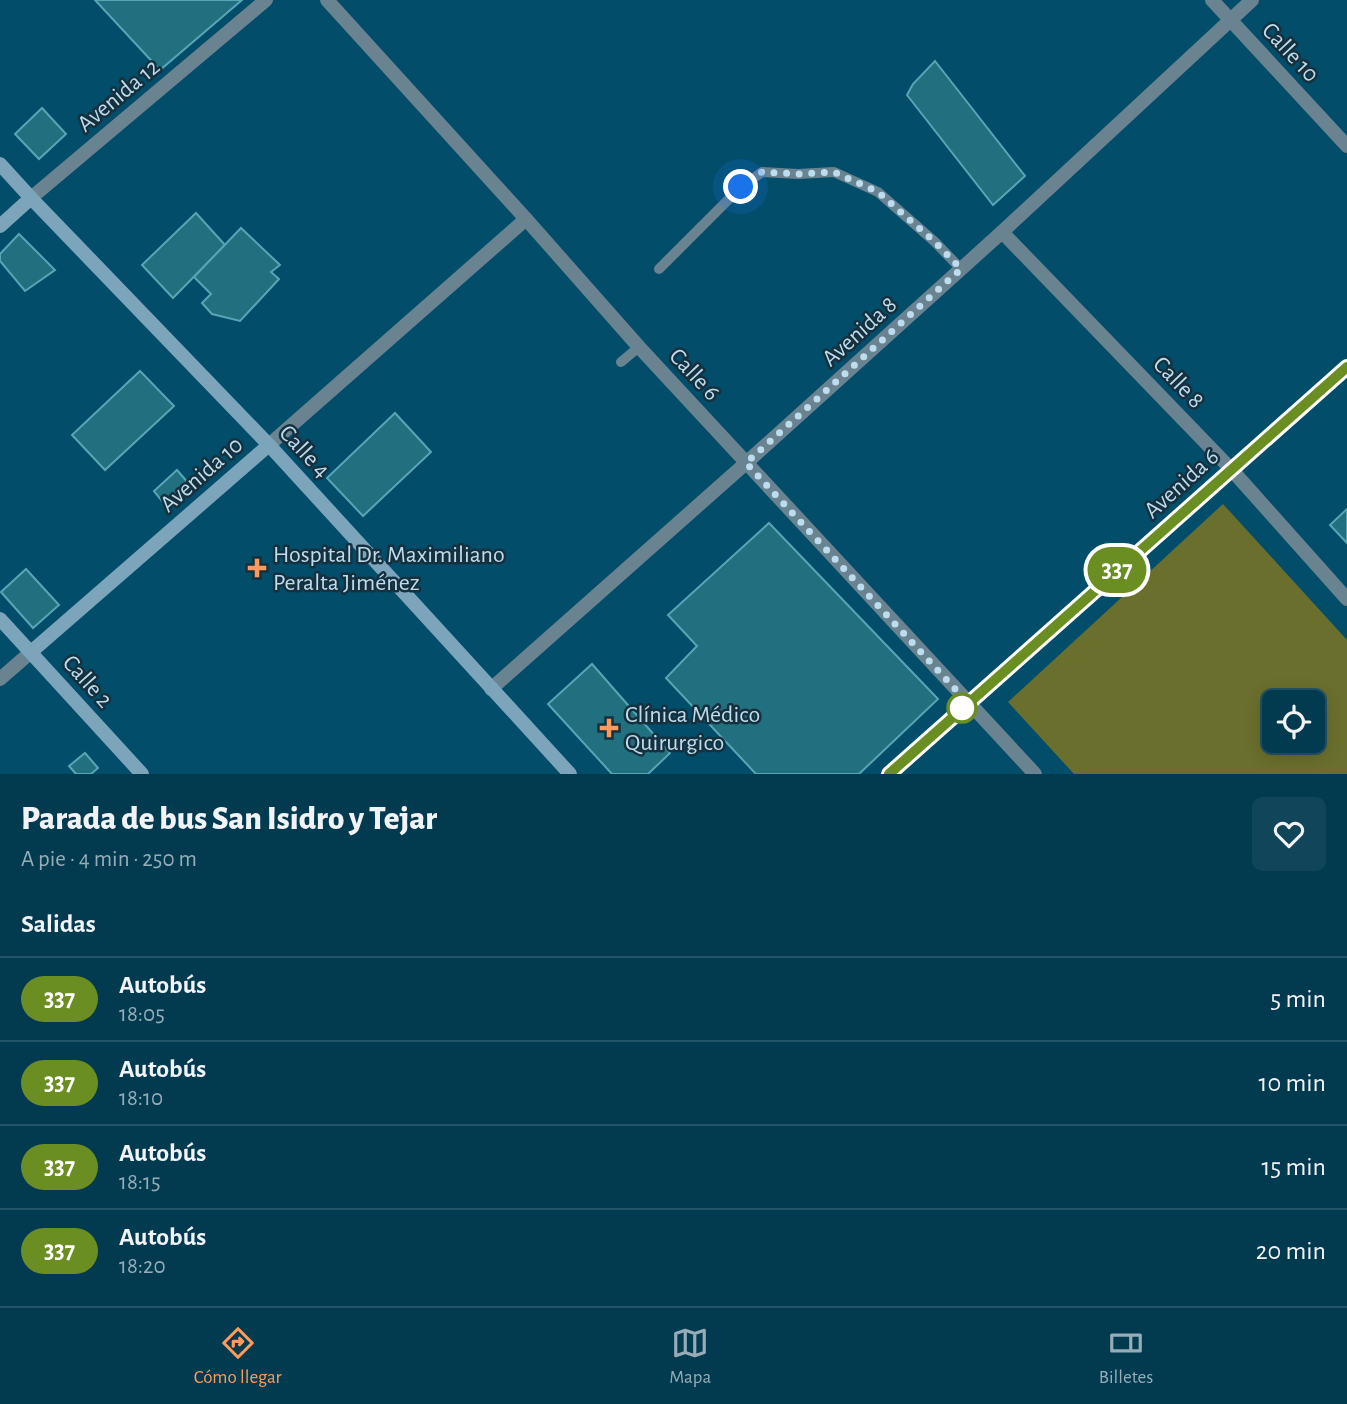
<!DOCTYPE html>
<html lang="es">
<head>
<meta charset="utf-8">
<style>
  :root { --surface:#023a50; --page:#10455a; --text:#f1f3f6; --muted:#96adb7; --line:#235467; --accent:#ff9b5a }
  body { margin:0; font-family:"Alegreya Sans",sans-serif; background:var(--page); color:var(--text); height:100vh; display:flex; flex-direction:column; font-size:26px; white-space:nowrap }
  * { box-sizing:border-box; margin:0 }
  p { font-size:23px; color:var(--muted) }
  .icon { flex:none; width:38px; height:38px; fill:none; stroke:currentColor; stroke-width:2; stroke-linecap:round; stroke-linejoin:round }
  .map { position:relative; height:774px; overflow:hidden }
  .panel { display:flex; flex-direction:column; background:var(--surface); flex:1 }
  .panel>* { flex:none }
  .badge { padding:0 14px; border-radius:23px; font-size:24px; line-height:46px }
  .controls { position:absolute; left:1262px; top:690px; display:grid; gap:14px }
  .controls a { display:grid; place-items:center; width:63px; height:63px; border-radius:10px; background:var(--surface); box-shadow:0 4px 18px #0003,0 0 0 2px var(--line); font-size:35px }
  .you { position:absolute; width:35px; height:35px; margin:-18px; border:5px solid #fff; border-radius:50%; background:#1a73e8; box-shadow:0 0 0 10px #1a73e833 }
  .map>.badge { position:absolute; translate:-50% -50%; box-shadow:0 0 0 4px #fff }
  h2 { padding:0 21px; font-size:26px; line-height:63px }
  .round { display:grid; place-items:center; flex:none; width:74px; height:74px; border-radius:10px; background:var(--page) }
  .overview { display:flex; align-items:center; justify-content:space-between; height:119px; padding:0 21px }
  h1 { font-size:33px; font-weight:800; line-height:52px }
  ul { padding:0; list-style:none }
  li { display:flex; align-items:center; gap:21px; height:84px; padding:0 21px; border-top:2px solid var(--line) }
  li div { flex:1 }
  li b { display:block; font-size:26px }
  li em { font-style:normal }
  li .badge { min-width:77px; font-weight:700; text-align:center }
  .tab-bar { display:flex; justify-content:space-around; align-items:center; height:98px; border-top:2px solid var(--line); background:var(--surface); font-size:19px; color:var(--muted) }
  .tab-bar a { display:grid; justify-items:center; gap:4px }
  .tab-bar .on { color:var(--accent) }
  .map>svg:first-child { display:block }
</style>
</head>
<body>
<div class="map">
<svg width="1347" height="774" viewBox="0 0 1347 774">
  <rect width="100%" height="100%" fill="#024d6a"/>
  <path fill="#6b6f2d" fill-rule="evenodd" d="M1223 504 1347 640V774H1074L1008 702ZM1274 702H1312V740H1274Z"/>
  <g fill="#21707f" stroke="#57a6b6" stroke-width="2">
    <polygon points="95,0 242,0 160,70"/>
    <polygon points="935,61 1025,176 993,205 907,95 913,84"/>
    <polygon points="42,108 66,134 39,159 15,134"/>
    <polygon points="196,213 225,245 173,298 142,265"/>
    <polygon points="241,228 280,265 271,272 279,279 240,321 212,314 202,303 211,294 194,277"/>
    <polygon points="19,234 55,270 25,291 0,261 0,254"/>
    <polygon points="140,371 174,406 105,470 72,435"/>
    <polygon points="395,413 431,452 363,516 327,478"/>
    <polygon points="177,470 190,485 166,506 154,491"/>
    <polygon points="1347,509 1347,543 1330,525"/>
    <polygon points="769,523 938,699 859,774 756,774 666,678 697,646 668,615"/>
    <polygon points="26,569 59,605 33,628 1,592"/>
    <polygon points="592,664 670,753 648,774 612,774 548,704"/>
    <polygon points="85,753 98,768 91,774 76,774 69,766"/>
  </g>
  <g fill="none" stroke-linecap="round" stroke-linejoin="round">
    <g stroke="#6a8391" stroke-width="10">
      <polyline points="659,269 741,187 762,172 798,174 834,172 878,192 935,242 961,269"/>
      <polyline points="621,362 639,347"/>
    </g>
    <g stroke="#6a8391" stroke-width="14">
      <polyline points="327,0 526,219 639,347 1035,774"/>
      <polyline points="1212,0 1347,146"/>
      <polyline points="31,198 266,0"/>
      <polyline points="1002,232 1231,469 1347,599"/>
      <polyline points="269,445 526,219"/>
      <polyline points="0,679 31,652"/>
      <polyline points="491,689 746,463 1002,232 1252,0"/>
    </g>
    <g stroke="#7ca5bb" stroke-width="14">
      <polyline points="0,164 31,198 269,445 570,774"/>
      <polyline points="0,226 31,198"/>
      <polyline points="0,619 142,774"/>
      <polyline points="31,652 269,445"/>
      <polyline points="889,774 1347,367"/>
    </g>
  </g>
  <g fill="none" stroke-linecap="round" stroke-linejoin="round">
    <defs>
      <polyline id="line" points="889,774 1347,367"/>
    </defs>
    <use href="#line" stroke="#fff" stroke-width="16"/>
    <use href="#line" stroke="#6b8e23" stroke-width="10"/>
    <polyline stroke="#bddced" stroke-width="7" stroke-dasharray="0 12.6" points="741,187 762,172 798,174 834,172 878,192 935,242 961,269 746,463 968,703 962,708"/>
  </g>
  <g fill="#ff9b5a" stroke="#16303e" stroke-width="2.5">
    <path d="M253.5 557.5h7v7h7v7h-7v7h-7v-7h-7v-7h7z"/>
    <path d="M605.5 717.5h7v7h7v7h-7v7h-7v-7h-7v-7h7z"/>
  </g>
  <circle fill="#fff" stroke="#6b8e23" stroke-width="3.5" cx="962" cy="708" r="14"/>
  <g text-anchor="middle" stroke-width="5" stroke-linejoin="round" paint-order="stroke">
    <g font-size="24" fill="#bddced" stroke="#16303e">
      <text transform="translate(1291 52) rotate(47)" y="8">Calle 10</text>
      <text transform="translate(118 95) rotate(-40)" y="8">Avenida 12</text>
      <text transform="translate(859 331) rotate(-42)" y="8">Avenida 8</text>
      <text transform="translate(695 374) rotate(47)" y="8">Calle 6</text>
      <text transform="translate(1179 382) rotate(46)" y="8">Calle 8</text>
      <text transform="translate(305 451) rotate(47)" y="8">Calle 4</text>
      <text transform="translate(201 474) rotate(-41)" y="8">Avenida 10</text>
      <text transform="translate(1181 483) rotate(-42)" y="8">Avenida 6</text>
      <text transform="translate(88 681) rotate(48)" y="8">Calle 2</text>
    </g>
    <g font-size="24" fill="#bddced" stroke="#16303e" text-anchor="start">
      <text x="273" y="562">Hospital Dr. Maximiliano<tspan x="273" dy="28">Peralta Jiménez</tspan></text>
      <text x="625" y="722">Clínica Médico<tspan x="625" dy="28">Quirurgico</tspan></text>
    </g>
  </g>
</svg>
<div class="controls">
<a><svg class="icon" aria-label="locate" viewBox="0 0 24 24"><circle cx="12" cy="12" r="6"/><path d="M12 2v4M12 18v4M2 12h4M18 12h4"/></svg></a>
</div>
<div class="you" style="left:741px;top:187px"></div>
<b class="badge" style="left:1117px;top:570px;background:#6b8e23;color:#fff">337</b>
</div>
<section class="panel">
<div class="overview"><div><h1>Parada de bus San Isidro y Tejar</h1><p>A pie · 4 min · 250 m</p></div><a class="round"><svg class="icon" aria-label="heart" viewBox="0 0 24 24"><path d="M12 20l-8-8c-3-5 5-10 8-4 3-6 11-1 8 4z"/></svg></a></div>
<h2>Salidas</h2>
<ul>
<li><span class="badge" style="background:#6b8e23;color:#fff">337</span><div><b>Autobús</b><p>18:05</p></div><em>5 min</em></li>
<li><span class="badge" style="background:#6b8e23;color:#fff">337</span><div><b>Autobús</b><p>18:10</p></div><em>10 min</em></li>
<li><span class="badge" style="background:#6b8e23;color:#fff">337</span><div><b>Autobús</b><p>18:15</p></div><em>15 min</em></li>
<li><span class="badge" style="background:#6b8e23;color:#fff">337</span><div><b>Autobús</b><p>18:20</p></div><em>20 min</em></li>
</ul>
</section>
<nav class="tab-bar">
<a class="on"><svg class="icon" aria-label="directions" viewBox="0 0 24 24"><path d="M12 3l9 9-9 9-9-9zM9 14v-3h6M13 9l2 2-2 2"/></svg>Cómo llegar</a>
<a><svg class="icon" aria-label="map" viewBox="0 0 24 24"><path d="M3 6l6-2 6 2 6-2v14l-6 2-6-2-6 2zM9 4v14M15 6v14"/></svg>Mapa</a>
<a><svg class="icon" aria-label="tickets" viewBox="0 0 24 24"><path d="M3 7h18v10H3zM15 7v10"/></svg>Billetes</a>
</nav>
</body>
</html>
